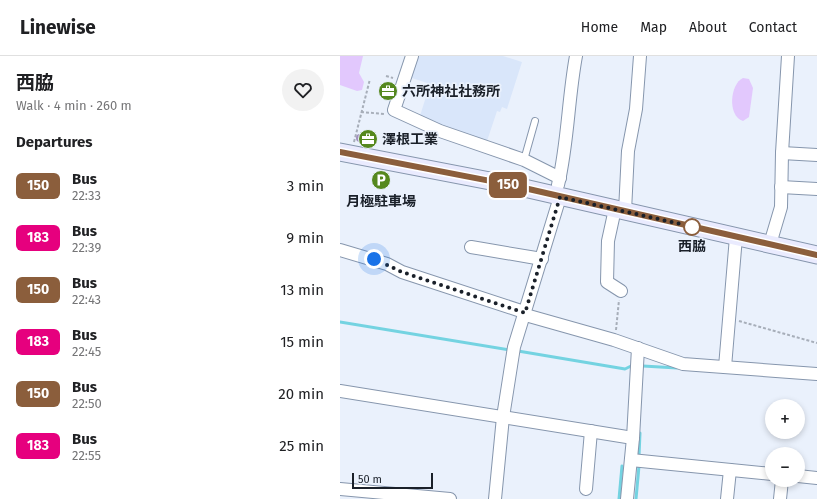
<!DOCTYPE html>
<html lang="en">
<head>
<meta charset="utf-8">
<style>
  :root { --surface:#fff; --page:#f2f2f2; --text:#202124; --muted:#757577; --line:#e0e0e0 }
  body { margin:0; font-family:"Fira Sans","Noto Sans JP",sans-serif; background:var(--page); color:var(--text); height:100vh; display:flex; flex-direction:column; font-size:15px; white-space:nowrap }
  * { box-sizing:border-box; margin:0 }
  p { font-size:13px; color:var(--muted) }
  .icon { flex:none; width:22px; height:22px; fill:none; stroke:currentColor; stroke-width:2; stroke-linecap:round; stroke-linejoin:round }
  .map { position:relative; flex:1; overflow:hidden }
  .side { display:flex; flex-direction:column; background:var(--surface); width:340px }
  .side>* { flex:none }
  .badge { padding:0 8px; border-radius:6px; font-size:14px; line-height:26px }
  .fabs { position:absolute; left:425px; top:343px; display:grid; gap:8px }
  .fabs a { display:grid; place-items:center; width:40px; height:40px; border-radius:50%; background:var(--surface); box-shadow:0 2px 6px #0003; font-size:20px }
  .scale { position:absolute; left:12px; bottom:10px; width:81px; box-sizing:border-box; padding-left:4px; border:2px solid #1a2029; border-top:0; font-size:11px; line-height:14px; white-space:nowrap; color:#1a2029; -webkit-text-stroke:3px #eaf1fc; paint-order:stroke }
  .you { position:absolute; width:20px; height:20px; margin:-10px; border:3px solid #fff; border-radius:50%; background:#1a73e8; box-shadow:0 0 0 6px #1a73e833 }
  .map>.badge { position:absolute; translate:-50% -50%; box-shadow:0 0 0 2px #fff }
  h2 { padding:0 16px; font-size:15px; line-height:36px }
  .round { display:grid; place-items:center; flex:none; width:42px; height:42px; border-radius:21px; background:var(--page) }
  .headline { display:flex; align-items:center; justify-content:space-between; height:68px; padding:0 16px }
  h1 { font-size:19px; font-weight:700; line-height:30px }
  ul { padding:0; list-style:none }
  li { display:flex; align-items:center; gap:12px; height:52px; padding:0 16px }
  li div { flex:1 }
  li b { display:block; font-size:15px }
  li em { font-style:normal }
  li .badge { min-width:44px; font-weight:700; text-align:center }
  header { display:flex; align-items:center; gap:24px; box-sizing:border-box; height:56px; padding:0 20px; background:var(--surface); border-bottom:1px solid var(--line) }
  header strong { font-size:19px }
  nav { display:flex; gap:22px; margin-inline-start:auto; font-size:14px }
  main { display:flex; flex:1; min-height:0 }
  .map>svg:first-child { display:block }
</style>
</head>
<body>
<header>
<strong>Linewise</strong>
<nav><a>Home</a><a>Map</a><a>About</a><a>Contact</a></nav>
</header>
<main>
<section class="side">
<div class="headline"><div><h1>西脇</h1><p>Walk · 4 min · 260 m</p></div><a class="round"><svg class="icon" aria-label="heart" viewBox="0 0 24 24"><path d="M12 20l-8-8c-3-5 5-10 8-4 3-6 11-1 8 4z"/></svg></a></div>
<h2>Departures</h2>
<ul>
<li><span class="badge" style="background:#8b5e3c;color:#fff">150</span><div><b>Bus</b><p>22:33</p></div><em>3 min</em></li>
<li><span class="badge" style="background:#e6007e;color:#fff">183</span><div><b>Bus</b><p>22:39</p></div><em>9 min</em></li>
<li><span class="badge" style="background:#8b5e3c;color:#fff">150</span><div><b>Bus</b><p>22:43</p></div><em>13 min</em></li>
<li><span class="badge" style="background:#e6007e;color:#fff">183</span><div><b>Bus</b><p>22:45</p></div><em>15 min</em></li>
<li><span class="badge" style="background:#8b5e3c;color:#fff">150</span><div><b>Bus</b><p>22:50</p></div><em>20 min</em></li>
<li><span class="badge" style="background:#e6007e;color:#fff">183</span><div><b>Bus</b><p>22:55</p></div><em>25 min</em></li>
</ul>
</section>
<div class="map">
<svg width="477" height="443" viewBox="0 0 477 443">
  <rect width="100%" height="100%" fill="#eaf1fc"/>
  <polygon fill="#d9e6fa" points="76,0 163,0 182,6 167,53 162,51 160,56 157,55 146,88 79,63 90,28 69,21"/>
  <g fill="#e2c8fd">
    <polygon points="0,0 23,0 19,17 24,26 22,34 17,35 0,29"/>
    <path d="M403 22 409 23 413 32 409 61 403 65C387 60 390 28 403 22Z"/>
  </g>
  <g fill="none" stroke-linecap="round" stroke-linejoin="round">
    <g stroke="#74d3e1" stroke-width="3">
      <polyline points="0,266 170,294"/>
      <polyline points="178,295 285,313 293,309"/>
      <polyline points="303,310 337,312"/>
      <polyline points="299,400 300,377"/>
      <polyline points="279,443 282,410"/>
      <polyline points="296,443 299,410"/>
    </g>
    <defs>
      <polyline id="service" points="184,104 195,65"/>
      <g id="minor">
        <polyline points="72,0 54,54 100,75 184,104 220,122"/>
        <polyline points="442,97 477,99"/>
        <path d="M218 129C228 87 228 43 236 0"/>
        <polyline points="441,131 477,133"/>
        <polyline points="275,153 268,185 267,226 281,235"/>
        <polyline points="285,155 288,95 296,53 300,0"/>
        <polyline points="430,188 441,151 442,97 448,0"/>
        <polyline points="131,191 202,203"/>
        <polyline points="0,194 47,208 62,216 181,255 189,260 274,284 343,308 477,318"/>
        <polyline points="385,311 396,181"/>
        <polyline points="0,335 293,382"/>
        <polyline points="291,404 432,418"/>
        <polyline points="458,420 477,422"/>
        <polyline points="0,433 110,443"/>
        <polyline points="246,433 251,375"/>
        <polyline points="155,443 163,361 174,291 220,141"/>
        <polyline points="287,443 293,382 298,292"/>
        <polyline points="387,443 390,414"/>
        <polyline points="440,443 442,424"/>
      </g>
      <polyline id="secondary" points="0,96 171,129 477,199"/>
    </defs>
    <use href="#service" stroke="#8696ad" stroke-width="8"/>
    <use href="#minor" stroke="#8696ad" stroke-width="14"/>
    <use href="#secondary" stroke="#8696ad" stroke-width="19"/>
    <g stroke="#a7aeb9" stroke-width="2" stroke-dasharray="3 2" stroke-linecap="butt">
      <polyline points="46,20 53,22"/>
      <polyline points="21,56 44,58"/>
      <polyline points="14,86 30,23"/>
      <polyline points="399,265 477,287"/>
      <polyline points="276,274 279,244"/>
    </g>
    <use href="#service" stroke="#fff" stroke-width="6"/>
    <use href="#minor" stroke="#fff" stroke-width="12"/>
    <use href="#secondary" stroke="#eaebfe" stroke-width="17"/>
  </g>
  <circle fill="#a290bd" cx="20" cy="82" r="4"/>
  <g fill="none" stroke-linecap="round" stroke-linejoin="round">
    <defs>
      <polyline id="line" points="0,96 171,129 477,199"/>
    </defs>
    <use href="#line" stroke="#fff" stroke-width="9"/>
    <use href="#line" stroke="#8b5e3c" stroke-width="6"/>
    <polyline stroke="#1a2029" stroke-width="4" stroke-dasharray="0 7.2" points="34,203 62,216 185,257 220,141 354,171 352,171"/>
  </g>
  <defs>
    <symbol id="office-disc" viewBox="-11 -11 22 22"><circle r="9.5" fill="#55881e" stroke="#eaf1fc"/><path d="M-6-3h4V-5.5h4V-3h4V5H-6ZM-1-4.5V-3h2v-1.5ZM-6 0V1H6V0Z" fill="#fff"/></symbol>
    <symbol id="parking-disc" viewBox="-11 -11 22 22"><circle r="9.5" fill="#55881e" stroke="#eaf1fc"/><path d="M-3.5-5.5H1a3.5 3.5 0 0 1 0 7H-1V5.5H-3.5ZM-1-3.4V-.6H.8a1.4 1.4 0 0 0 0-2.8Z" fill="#fff"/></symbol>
  </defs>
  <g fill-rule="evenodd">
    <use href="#office-disc" x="37" y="24" width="22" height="22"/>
    <use href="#office-disc" x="17" y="72" width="22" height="22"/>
    <use href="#parking-disc" x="30" y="113" width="22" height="22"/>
  </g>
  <circle fill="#fff" stroke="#8b5e3c" stroke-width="2" cx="352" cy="171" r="8"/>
  <g text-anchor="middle" stroke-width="3.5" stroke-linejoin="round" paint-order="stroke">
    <g font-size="14" font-weight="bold" fill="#1a2029" stroke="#eaf1fc" text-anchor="start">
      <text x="62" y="40">六所神社社務所</text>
      <text x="42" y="88">澤根工業</text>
      <text x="41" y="150" text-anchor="middle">月極駐車場</text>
    </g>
    <g font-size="14" font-weight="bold" fill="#1a2029" stroke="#eaf1fc">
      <text x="352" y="195">西脇</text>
    </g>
  </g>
</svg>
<div class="fabs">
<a>+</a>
<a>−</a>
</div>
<div class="scale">50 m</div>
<div class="you" style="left:34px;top:203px"></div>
<b class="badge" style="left:168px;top:129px;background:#8b5e3c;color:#fff">150</b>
</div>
</main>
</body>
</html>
